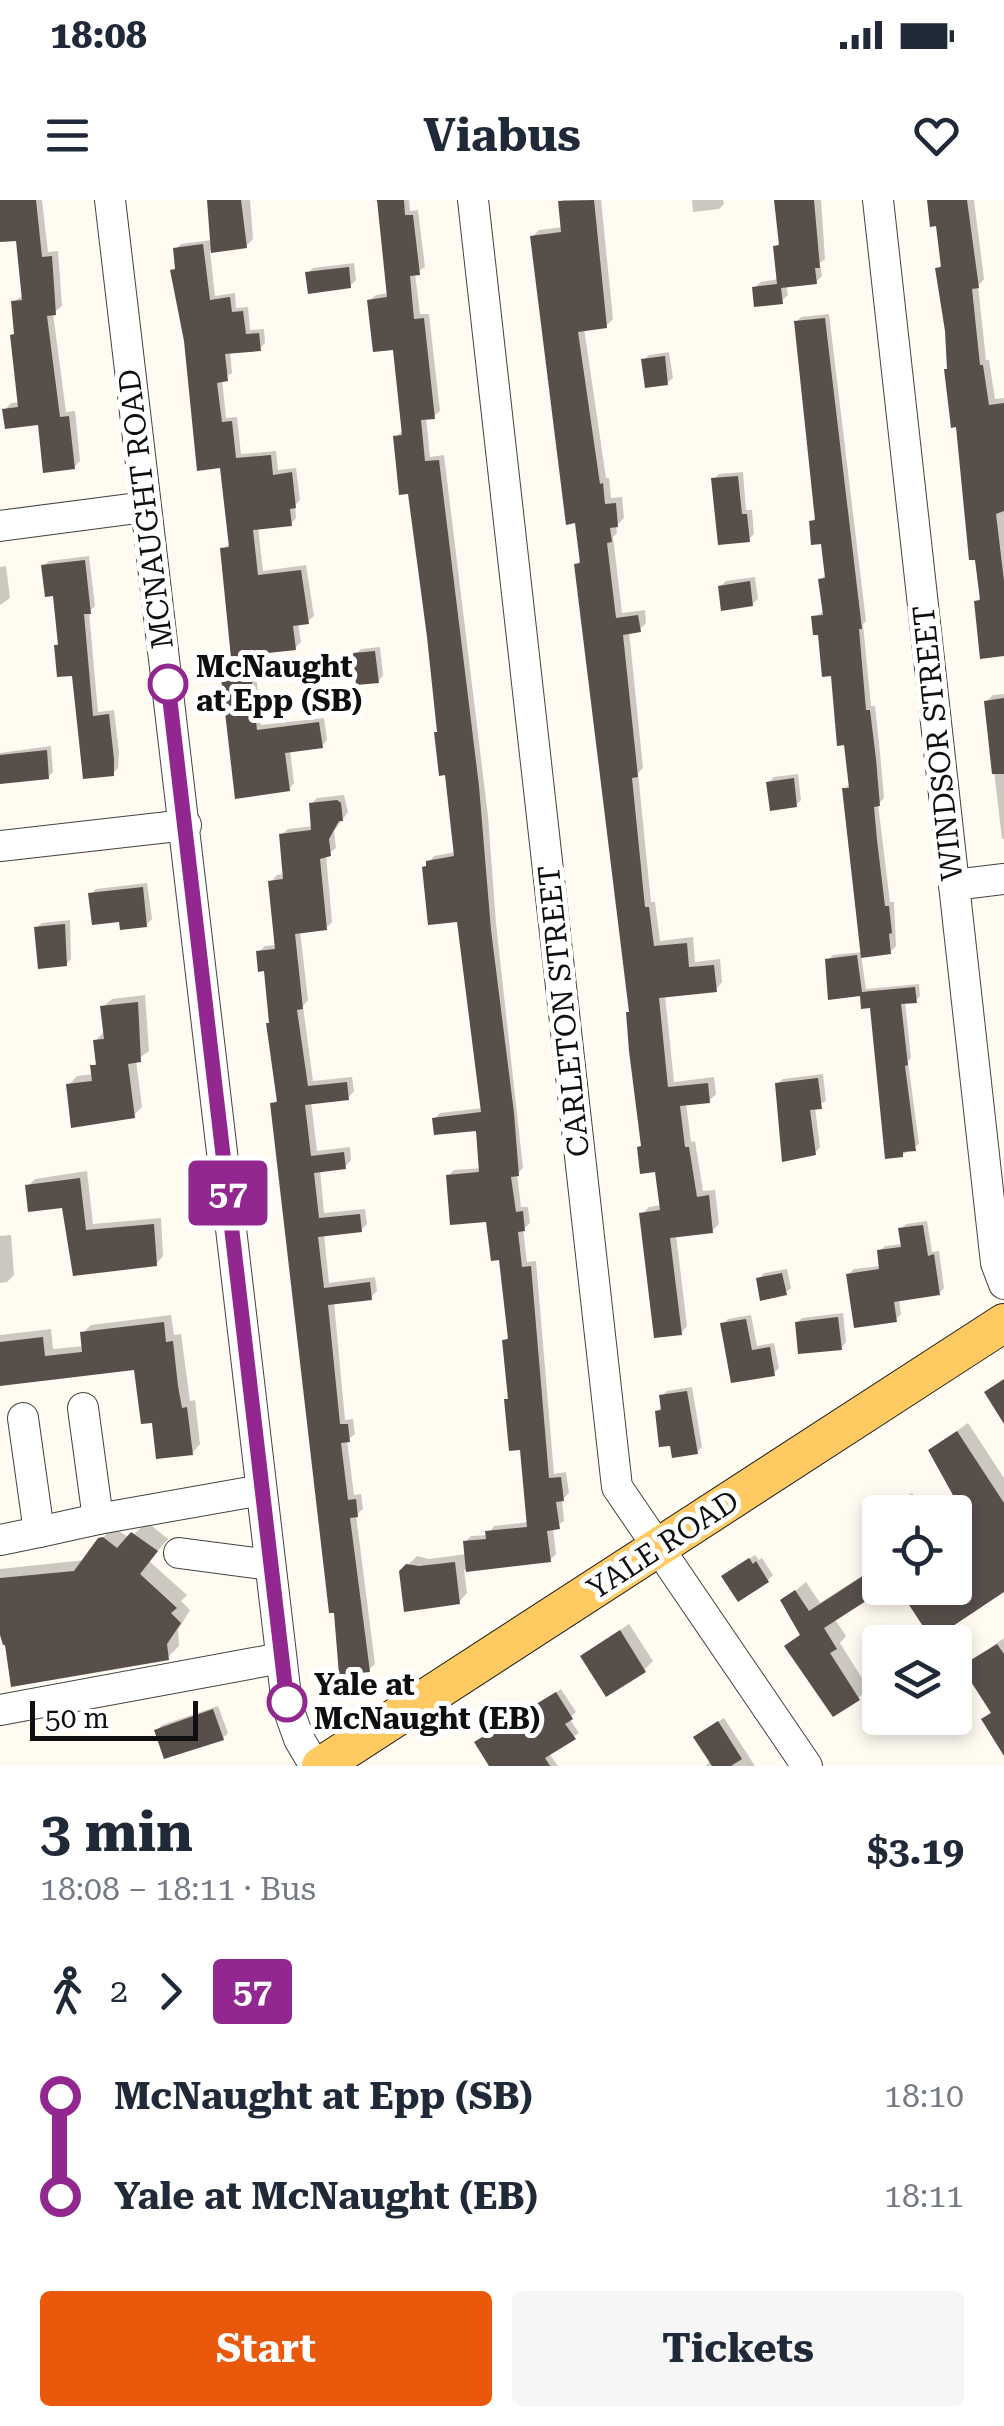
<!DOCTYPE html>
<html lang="en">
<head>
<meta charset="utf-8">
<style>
  :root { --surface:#fff; --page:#f6f6f7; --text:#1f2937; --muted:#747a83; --accent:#ea580c }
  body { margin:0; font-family:"Roboto Serif",serif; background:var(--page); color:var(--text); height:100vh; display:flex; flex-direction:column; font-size:38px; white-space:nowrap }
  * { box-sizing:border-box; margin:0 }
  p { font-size:32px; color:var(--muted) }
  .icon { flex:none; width:55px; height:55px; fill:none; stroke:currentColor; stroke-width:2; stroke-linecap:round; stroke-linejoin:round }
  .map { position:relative; height:1566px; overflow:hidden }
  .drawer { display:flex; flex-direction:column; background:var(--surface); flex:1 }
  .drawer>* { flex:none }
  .badge { padding:0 20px; border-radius:8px; font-size:35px; line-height:65px }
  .buttons { position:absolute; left:862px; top:1295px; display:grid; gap:20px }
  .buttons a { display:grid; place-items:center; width:110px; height:110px; border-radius:10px; background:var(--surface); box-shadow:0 5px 15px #0003; font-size:50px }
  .scale { position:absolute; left:30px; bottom:25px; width:168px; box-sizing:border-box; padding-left:10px; border:5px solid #0f0f0f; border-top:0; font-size:28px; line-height:35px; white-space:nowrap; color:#0f0f0f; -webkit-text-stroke:8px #fff; paint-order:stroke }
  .map>.badge { position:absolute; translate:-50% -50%; box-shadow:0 0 0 5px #fff }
  .legs { display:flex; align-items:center; gap:15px; height:110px; padding:0 40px; font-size:32px }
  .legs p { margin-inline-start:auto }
  .summary { display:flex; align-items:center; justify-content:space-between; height:170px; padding:0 40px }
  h1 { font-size:55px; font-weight:700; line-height:75px }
  .cta { display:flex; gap:20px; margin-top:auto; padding:20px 40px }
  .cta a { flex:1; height:115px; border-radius:10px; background:var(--accent); color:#fff; font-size:40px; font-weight:700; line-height:115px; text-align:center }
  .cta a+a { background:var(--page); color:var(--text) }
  ul { padding:0 40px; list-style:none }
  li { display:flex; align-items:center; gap:35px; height:100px; font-size:38px }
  li i { display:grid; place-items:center; width:15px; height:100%; margin:0 12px; background:currentColor }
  li i::after { content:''; width:25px; height:25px; margin:-12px; border:8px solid; border-radius:50%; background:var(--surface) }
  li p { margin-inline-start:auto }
  li:first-child i { background:linear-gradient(#0000 50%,currentColor 0) }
  li:last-child i { background:linear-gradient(currentColor 50%,#0000 0) }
  .status { display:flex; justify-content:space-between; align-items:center; height:70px; padding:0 50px; background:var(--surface); direction:ltr }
  .status svg { height:28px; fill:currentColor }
  header { display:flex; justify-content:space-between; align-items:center; height:130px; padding:0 40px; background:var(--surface); font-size:45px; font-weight:700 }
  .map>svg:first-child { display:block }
</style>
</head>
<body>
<div class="status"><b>18:08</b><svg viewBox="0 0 49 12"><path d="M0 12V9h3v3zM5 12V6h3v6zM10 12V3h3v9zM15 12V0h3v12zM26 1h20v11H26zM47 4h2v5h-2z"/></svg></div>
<header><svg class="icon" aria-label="menu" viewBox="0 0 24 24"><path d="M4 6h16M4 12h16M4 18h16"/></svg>Viabus<svg class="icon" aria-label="heart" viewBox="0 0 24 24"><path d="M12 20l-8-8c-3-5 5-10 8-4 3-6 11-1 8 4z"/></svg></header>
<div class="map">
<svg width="1004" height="1566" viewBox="0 0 1004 1566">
  <rect width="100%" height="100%" fill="#fffbf1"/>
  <g fill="#0003">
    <polygon points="0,0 42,0 48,52 58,51 62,106 53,113 66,212 75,211 80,261 74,267 40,222 5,210 11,203 20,202 13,102 24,95 18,38 0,33"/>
    <polygon points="209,0 250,0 253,39 246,46 210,51 215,96 235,93 236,108 248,107 250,130 264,129 265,143 260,148 230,151 232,173 222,179 226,218 237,217 241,254 276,251 278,270 296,268 300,300 295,305 296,318 290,324 258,327 263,371 306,365 314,416 308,421 298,423 301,442 295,448 254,452 261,525 324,518 327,540 322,546 290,550 294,583 289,589 222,470 234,464 223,349 231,343 222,265 186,141 173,71 178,66 176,49 181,44 212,40"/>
    <polygon points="374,0 409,0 410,11 418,10 425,67 415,73 420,114 429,114 440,211 434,216 426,217 430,257 444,255 488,616 496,723 523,968 517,974 521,1007 528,1007 530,1023 523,1029 527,1062 536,1061 554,1274 566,1272 569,1293 562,1300 564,1321 553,1328 556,1354 550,1360 464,1370 467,1393 459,1402 401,1372 417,1356 429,1359 467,1354 465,1342 471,1336 488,1335 494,1326 529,1322 522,1247 506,1200 510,1196 505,1141 510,1135 501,1058 488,1019 448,976 454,970 482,968 478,928 435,918 440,913 483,908 459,719 424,668 434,656 456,652 410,291 396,237 402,231 395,147 370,100 376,95 389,93 380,2"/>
    <polygon points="562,0 601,0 613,119 606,126 584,128 606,278 609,278 611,298 622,297 624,318 616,326 617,333 613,337 622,413 645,410 646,423 639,430 629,431 643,568 638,573 651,702 655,702 660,741 693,737 695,762 720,759 722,782 716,789 665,795 674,882 714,877 716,894 709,901 686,903 691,942 695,941 703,991 715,990 719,1024 712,1031 676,1035 687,1126 681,1133 642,1014 649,1007 662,1005 657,969 639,948 643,944 631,811 577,364 582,359 532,37 539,30 563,27"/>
    <polygon points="692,0 723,0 724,4 719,9 693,12"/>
    <polygon points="777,0 821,0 825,59 820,63 822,76 816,82 786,85 788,95 781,101 754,88 761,82 779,79 776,47 781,41"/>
    <polygon points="930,0 974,0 984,79 978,86 986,160 989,160 995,199 1004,198 1004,454 976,402 982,396 937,69 943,63 938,24"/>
    <polygon points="354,63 356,80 350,86 308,73 313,68"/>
    <polygon points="829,114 866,421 863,424 871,506 875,506 880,553 884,598 878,604 890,702 894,702 896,746 890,752 861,755 866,789 919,784 920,796 916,800 905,801 911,858 908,861 919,944 902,955 872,806 828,760 833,755 863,752 844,589 851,583 833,473 814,417 825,411 821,379 827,374 823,341 811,322 817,316 796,122 801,117"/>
    <polygon points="669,152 673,178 667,183 644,160 649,155"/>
    <polygon points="743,272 746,310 752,310 754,334 749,339 714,279 719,274"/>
    <polygon points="89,356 95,406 89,412 98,512 114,510 119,552 118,568 113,573 74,473 56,446 60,442 55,394 43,366 49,361"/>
    <polygon points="6,366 10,398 0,405 0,367"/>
    <polygon points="755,377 758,399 752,404 721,386 726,381"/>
    <polygon points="380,447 383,476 378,481 356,454 361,449"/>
    <polygon points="1004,494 1004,639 1002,639 986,502 993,495"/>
    <polygon points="51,546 53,572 48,577 0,581 0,553"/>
    <polygon points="798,574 801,600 796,605 769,582 774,577"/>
    <polygon points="344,595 348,612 334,631 336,648 326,655 332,722 326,728 300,731 308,800 303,806 313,881 352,877 354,891 348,898 311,902 317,951 350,947 351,960 345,967 320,970 324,1013 365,1009 367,1024 361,1030 324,1034 329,1083 375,1077 377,1091 371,1097 334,1102 345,1220 353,1219 355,1234 347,1240 354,1295 361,1294 363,1309 356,1315 375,1464 368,1470 273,904 279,898 266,769 259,752 265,746 277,745 271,682 277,675 285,674 281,635 288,629 313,626 311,604 317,598"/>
    <polygon points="147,683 152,719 146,725 122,719 91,694 96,689"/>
    <polygon points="70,720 71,759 66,764 36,728 42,723"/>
    <polygon points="145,795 149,851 136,860 142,907 134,915 69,885 77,876 94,874 93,866 98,861 95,841 104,832 103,807 112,799"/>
    <polygon points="823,874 826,901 815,907 820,947 815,953 777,884 783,879"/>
    <polygon points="87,971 93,1024 161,1018 163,1056 156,1064 75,1074 64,1006 28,986 35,979"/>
    <polygon points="927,1021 932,1052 939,1051 944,1088 939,1093 899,1099 901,1114 896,1119 849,1074 854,1069 881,1066 880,1051 885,1046 903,1044 901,1029 906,1024"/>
    <polygon points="11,1035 14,1075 7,1082 0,1083 0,1036"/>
    <polygon points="787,1069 791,1088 785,1093 759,1079 764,1073"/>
    <polygon points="843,1113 846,1142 841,1148 797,1123 802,1118"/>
    <polygon points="171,1115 174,1135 181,1134 190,1201 195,1200 200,1244 192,1253 154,1220 136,1168 0,1184 0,1135 51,1129 53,1149 84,1146 83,1133 91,1125"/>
    <polygon points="751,1115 757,1146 774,1143 779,1168 774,1173 723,1124 728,1119"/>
    <polygon points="692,1187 702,1247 697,1252 657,1211 663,1206 661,1196 667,1191"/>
    <polygon points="968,1223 1004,1278 1004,1389 933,1436 901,1388 955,1388 955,1312 928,1312 956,1295 931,1250"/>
    <polygon points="912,1293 926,1312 884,1312 887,1309"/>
    <polygon points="147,1322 168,1339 149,1361 187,1395 181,1401 190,1410 178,1430 179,1446 168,1457 0,1432 0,1369 85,1360 112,1327 130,1338"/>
    <polygon points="755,1355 759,1360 762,1358 773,1375 768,1380 729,1371"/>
    <polygon points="880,1364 882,1388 834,1418 846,1436 840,1443 868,1488 858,1498 787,1446 802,1433 783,1401 806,1382 820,1403"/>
    <polygon points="629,1424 653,1461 644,1470 583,1456"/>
    <polygon points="1004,1438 1004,1550 984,1519 992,1511 964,1467"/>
    <polygon points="561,1489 576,1512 569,1518 579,1533 549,1553 558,1566 527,1566 482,1538"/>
    <polygon points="218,1506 228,1533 223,1538 157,1530 162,1525"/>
    <polygon points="724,1518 755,1566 706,1566 711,1560 702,1532"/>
  </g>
  <g fill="#584f4b">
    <polygon points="0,0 36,0 42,57 52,56 56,115 47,116 60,217 69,216 75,269 43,273 38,225 5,229 2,209 18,207 10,135 14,134 11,101 22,100 16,41 0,42"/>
    <polygon points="207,0 241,0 247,48 211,53"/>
    <polygon points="377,0 404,0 405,15 413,15 420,75 410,76 414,119 424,118 435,219 421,220 425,261 439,260 479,586 491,730 514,913 519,976 511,977 516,1012 523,1011 525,1031 518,1032 522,1067 531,1066 549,1278 561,1277 564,1301 556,1302 560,1329 547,1331 551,1362 466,1372 463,1341 486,1339 485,1331 527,1327 520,1250 509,1251 504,1199 508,1199 502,1140 508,1139 499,1060 491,1061 486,1022 450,1025 446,975 479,972 476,931 434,935 432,918 481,912 457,722 428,725 422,667 426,666 426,661 454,656 445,575 439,576 434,532 437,532 427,437 408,294 399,295 393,236 402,235 393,150 373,152 367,100 387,97"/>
    <polygon points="594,0 607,128 578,132 600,284 603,283 605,304 616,303 618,327 610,328 612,342 607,343 616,418 638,415 641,432 623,435 638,577 632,578 645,707 649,707 654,746 687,743 689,767 714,765 717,792 659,798 668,887 708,883 710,903 680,906 685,947 689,947 697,997 709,995 713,1033 670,1038 682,1135 654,1138 639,1013 660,1010 655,972 640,974 637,947 641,946 629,851 626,812 629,812 574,364 580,363 575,323 566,325 530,36 561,32 558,1"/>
    <polygon points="774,0 814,0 820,68 815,68 817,84 781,88 783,104 754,107 752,87 777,84 773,46 779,45"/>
    <polygon points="927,0 967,0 979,88 972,89 980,165 983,165 989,205 1004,203 1004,311 996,314 1004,381 1004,456 980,459 974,401 980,400 975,360 969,360 956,227 951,228 944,169 947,169 945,131 935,68 941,67 936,26 930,27"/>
    <polygon points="203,44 210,100 230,97 232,112 243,111 246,134 259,133 261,151 225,154 228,181 217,183 222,222 232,221 236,258 271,255 273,275 292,272 296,308 290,309 292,326 253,330 258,375 301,370 309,424 293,426 296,450 249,455 257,530 319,522 323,548 285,553 290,591 235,599 220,469 232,468 220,348 229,347 220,268 197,271 184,141 170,70 175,69 173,48"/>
    <polygon points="349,67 351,88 308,94 305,72"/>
    <polygon points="825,118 862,429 859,429 866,510 870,510 876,559 880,606 874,607 877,640 885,706 889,706 892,733 889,734 891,754 861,758 842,588 849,588 844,545 837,546 831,476 822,477 818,435 813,435 811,416 823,415 818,379 825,378 821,344 811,345 809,321 815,320 794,121"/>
    <polygon points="665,156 668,185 645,188 641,159"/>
    <polygon points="738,276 742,314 747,314 750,342 718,345 711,278"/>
    <polygon points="85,360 91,414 84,414 93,516 109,514 114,559 114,576 83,579 72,476 57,477 54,445 58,445 53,396 45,397 41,365"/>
    <polygon points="750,381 753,406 721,411 718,386"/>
    <polygon points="375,451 379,483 356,485 353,453"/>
    <polygon points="1004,498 1004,574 992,574 984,501"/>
    <polygon points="47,550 49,579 0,584 0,555"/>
    <polygon points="794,578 797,607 770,611 766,582"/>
    <polygon points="337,600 341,603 343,621 339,621 329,639 331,656 320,659 327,730 295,734 303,809 297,810 308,886 347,882 349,900 305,905 311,956 344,952 346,969 314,973 319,1018 360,1014 362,1032 318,1037 324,1088 370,1082 372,1100 328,1105 340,1224 348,1224 350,1242 341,1243 348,1300 356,1299 358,1317 350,1318 370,1472 339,1475 334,1413 329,1413 270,903 277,902 266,823 269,823 264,771 258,772 256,751 275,749 268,681 283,679 279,634 311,630 309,603"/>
    <polygon points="143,687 147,727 120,730 119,722 92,725 88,693"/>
    <polygon points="65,724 67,766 38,769 34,727"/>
    <polygon points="857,755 862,792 915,787 917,803 901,804 908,865 905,866 916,951 903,952 903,957 885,959 870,808 861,809 860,796 828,800 825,759"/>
    <polygon points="138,802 141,862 128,864 135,918 71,928 66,884 92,881 90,865 96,865 93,840 104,839 100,806"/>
    <polygon points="818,878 822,909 810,910 816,955 782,962 775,883"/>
    <polygon points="80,978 86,1030 154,1024 157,1066 73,1076 62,1008 28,1012 25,985"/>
    <polygon points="923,1025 928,1056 934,1054 940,1095 894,1102 897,1122 854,1128 846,1074 879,1069 877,1050 901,1047 898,1028"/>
    <polygon points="782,1073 787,1095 760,1101 756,1078"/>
    <polygon points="838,1117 842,1150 798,1154 795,1122"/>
    <polygon points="746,1119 752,1150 770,1147 775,1176 731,1183 720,1123"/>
    <polygon points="164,1122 166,1142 173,1141 178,1186 182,1208 187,1207 193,1255 156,1259 152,1223 141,1224 134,1170 0,1186 0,1142 43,1137 45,1156 82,1152 80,1132"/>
    <polygon points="1004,1179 1004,1224 984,1192"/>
    <polygon points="687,1191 698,1254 672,1258 670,1246 659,1247 655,1211 661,1210 659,1195"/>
    <polygon points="957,1231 1004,1303 1004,1392 932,1440 898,1388 955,1388 955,1312 930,1312 954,1297 928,1250"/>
    <polygon points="131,1332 158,1351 140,1374 177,1408 171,1413 181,1423 167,1444 169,1460 11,1487 5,1445 3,1445 0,1435 0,1378 74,1371 98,1338 103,1337 117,1348"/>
    <polygon points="749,1358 753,1364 756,1361 769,1382 738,1402 721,1376"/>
    <polygon points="455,1362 460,1404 404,1412 399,1371 406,1364 419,1366"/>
    <polygon points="880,1365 880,1392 824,1428 837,1449 830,1453 860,1500 833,1517 784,1446 800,1435 780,1400 795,1390 809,1411"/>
    <polygon points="620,1430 646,1472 606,1497 580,1456"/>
    <polygon points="997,1444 1004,1454 1004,1556 981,1519 991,1513 961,1466"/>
    <polygon points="556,1492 573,1519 565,1524 576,1539 545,1558 550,1566 489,1566 474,1542"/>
    <polygon points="213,1509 224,1540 164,1559 154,1530"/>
    <polygon points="718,1521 742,1559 731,1566 712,1566 693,1537"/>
  </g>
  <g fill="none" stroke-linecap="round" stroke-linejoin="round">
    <defs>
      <g id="minor">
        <polyline points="110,0 287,1505 299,1539 315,1566"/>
        <polyline points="473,0 617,1287 807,1566"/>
        <polyline points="878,0 996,1063 1004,1084"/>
        <polyline points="0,326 145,307"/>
        <polyline points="0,646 186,625"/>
        <polyline points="954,685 1004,679"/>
        <polyline points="98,1319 261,1290"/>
        <polyline points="39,1332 98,1319 83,1208"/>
        <polyline points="0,1340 39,1332 23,1218"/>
        <polyline points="179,1353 270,1365"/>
        <polyline points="0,1510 281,1458"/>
      </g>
      <polyline id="major" points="321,1566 1004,1123"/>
    </defs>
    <use href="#minor" stroke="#424242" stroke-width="32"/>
    <use href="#major" stroke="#202020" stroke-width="40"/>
    <use href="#minor" stroke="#fff" stroke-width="30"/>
    <use href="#major" stroke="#ffca61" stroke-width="38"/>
  </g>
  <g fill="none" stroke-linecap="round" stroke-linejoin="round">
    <defs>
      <polyline id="line-1" points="168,484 287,1502"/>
    </defs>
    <use href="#line-1" stroke="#fff" stroke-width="22"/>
    <use href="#line-1" stroke="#91278f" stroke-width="15"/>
  </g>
  <g fill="#fff" stroke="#91278f" stroke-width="5">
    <circle cx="168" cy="484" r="18"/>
    <circle cx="287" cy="1502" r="18"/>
  </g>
  <g text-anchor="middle" stroke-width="10" stroke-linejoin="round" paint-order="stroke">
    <g font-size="30" fill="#0f0f0f" stroke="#fff">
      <text transform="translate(146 309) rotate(-97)" y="10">MCNAUGHT ROAD</text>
      <text transform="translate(938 543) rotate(-96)" y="10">WINDSOR STREET</text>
      <text transform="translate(564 811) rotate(-96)" y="10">CARLETON STREET</text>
      <text transform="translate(663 1345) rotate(-33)" y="10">YALE ROAD</text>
    </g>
    <g font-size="30" font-weight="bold" fill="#0f0f0f" stroke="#fff" text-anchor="start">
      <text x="196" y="477">McNaught<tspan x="196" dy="34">at Epp (SB)</tspan></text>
      <text x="314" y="1495">Yale at<tspan x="314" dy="34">McNaught (EB)</tspan></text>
    </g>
  </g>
</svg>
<div class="buttons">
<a><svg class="icon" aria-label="locate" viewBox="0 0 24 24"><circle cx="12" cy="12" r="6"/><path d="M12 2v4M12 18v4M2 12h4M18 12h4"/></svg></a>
<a><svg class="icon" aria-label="layers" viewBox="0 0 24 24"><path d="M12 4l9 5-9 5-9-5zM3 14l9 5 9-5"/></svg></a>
</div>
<div class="scale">50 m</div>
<b class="badge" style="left:228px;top:993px;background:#91278f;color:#fff">57</b>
</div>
<section class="drawer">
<div class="summary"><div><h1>3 min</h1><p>18:08 – 18:11 · Bus</p></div><b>$3.19</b></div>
<div class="legs"><svg class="icon" aria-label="walk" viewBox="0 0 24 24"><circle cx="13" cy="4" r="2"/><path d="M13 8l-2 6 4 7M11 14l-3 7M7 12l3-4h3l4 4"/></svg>2<svg class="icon" aria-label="forward" viewBox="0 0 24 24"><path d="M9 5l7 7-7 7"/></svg><b class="badge" style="background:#91278f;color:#fff">57</b></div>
<ul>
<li><i style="color:#91278f"></i><b>McNaught at Epp (SB)</b><p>18:10</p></li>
<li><i style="color:#91278f"></i><b>Yale at McNaught (EB)</b><p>18:11</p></li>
</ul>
<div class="cta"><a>Start</a><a>Tickets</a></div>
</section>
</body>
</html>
